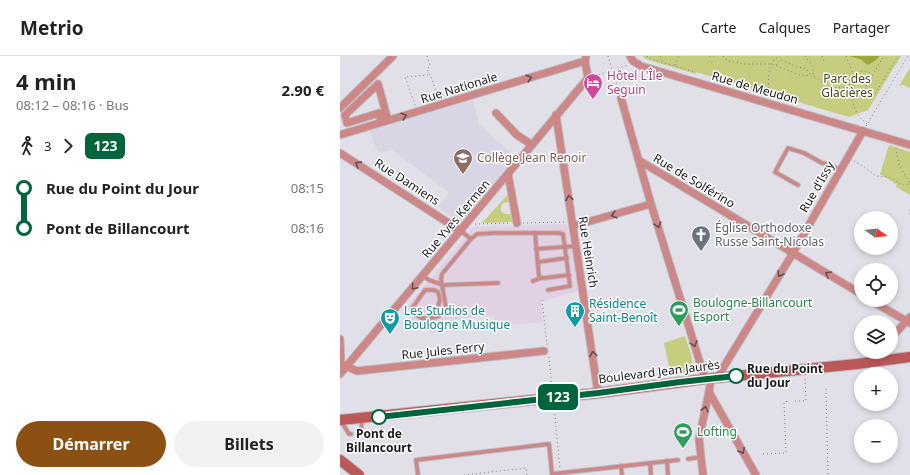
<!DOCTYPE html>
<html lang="fr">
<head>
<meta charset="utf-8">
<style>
  :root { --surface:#fff; --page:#f2f2f2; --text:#222; --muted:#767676; --line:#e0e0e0; --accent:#8d5013 }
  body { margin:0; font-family:"Noto Sans",sans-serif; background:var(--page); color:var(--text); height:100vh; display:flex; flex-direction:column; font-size:15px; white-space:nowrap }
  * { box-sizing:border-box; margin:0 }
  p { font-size:13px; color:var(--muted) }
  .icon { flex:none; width:22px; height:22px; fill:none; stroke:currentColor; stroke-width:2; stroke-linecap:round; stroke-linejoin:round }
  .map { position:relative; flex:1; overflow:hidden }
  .sheet { display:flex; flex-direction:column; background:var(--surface); width:340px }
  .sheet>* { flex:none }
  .badge { padding:0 8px; border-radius:6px; font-size:14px; line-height:26px }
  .needle { width:26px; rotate:104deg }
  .fabs { position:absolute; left:514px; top:155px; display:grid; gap:8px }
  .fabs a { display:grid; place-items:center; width:44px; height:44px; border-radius:50%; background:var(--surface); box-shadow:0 2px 6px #0003; font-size:20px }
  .map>.badge { position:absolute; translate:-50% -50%; box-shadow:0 0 0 2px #fff }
  .legs { display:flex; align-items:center; gap:6px; height:44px; padding:0 16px; font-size:13px }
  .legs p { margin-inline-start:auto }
  .headline { display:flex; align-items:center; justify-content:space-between; height:68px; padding:0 16px }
  h1 { font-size:22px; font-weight:700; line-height:30px }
  .action { display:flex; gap:8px; margin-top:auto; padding:8px 16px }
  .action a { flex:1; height:46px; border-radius:24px; background:var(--accent); color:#fff; font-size:16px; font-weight:700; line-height:46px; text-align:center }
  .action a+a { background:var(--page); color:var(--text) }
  ul { padding:0 16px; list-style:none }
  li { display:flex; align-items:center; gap:14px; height:40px; font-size:15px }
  li i { display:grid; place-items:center; width:6px; height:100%; margin:0 5px; background:currentColor }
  li i::after { content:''; width:10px; height:10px; margin:-5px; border:3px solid; border-radius:50%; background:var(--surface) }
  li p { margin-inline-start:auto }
  li:first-child i { background:linear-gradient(#0000 50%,currentColor 0) }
  li:last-child i { background:linear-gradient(currentColor 50%,#0000 0) }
  header { display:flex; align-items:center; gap:24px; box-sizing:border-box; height:56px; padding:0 20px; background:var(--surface); border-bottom:1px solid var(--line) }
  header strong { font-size:19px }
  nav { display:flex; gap:22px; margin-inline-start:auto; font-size:14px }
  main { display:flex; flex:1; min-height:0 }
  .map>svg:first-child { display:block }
</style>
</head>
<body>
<header>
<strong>Metrio</strong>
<nav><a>Carte</a><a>Calques</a><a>Partager</a></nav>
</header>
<main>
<section class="sheet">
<div class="headline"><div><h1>4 min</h1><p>08:12 – 08:16 · Bus</p></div><b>2.90 €</b></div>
<div class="legs"><svg class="icon" aria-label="walk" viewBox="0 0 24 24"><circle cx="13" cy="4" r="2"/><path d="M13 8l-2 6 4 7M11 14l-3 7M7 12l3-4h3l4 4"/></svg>3<svg class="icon" aria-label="forward" viewBox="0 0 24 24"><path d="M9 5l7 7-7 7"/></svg><b class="badge" style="background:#00643c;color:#fff">123</b></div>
<ul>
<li><i style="color:#00643c"></i><b>Rue du Point du Jour</b><p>08:15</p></li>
<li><i style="color:#00643c"></i><b>Pont de Billancourt</b><p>08:16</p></li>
</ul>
<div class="action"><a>Démarrer</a><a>Billets</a></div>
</section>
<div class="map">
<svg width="570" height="419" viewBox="0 0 570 419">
  <rect width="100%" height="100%" fill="#e1e0e8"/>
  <polygon fill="#e1d1e3" points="227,168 238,235 204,245 201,244 203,266 155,270 154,260 106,264 106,275 90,277 90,275 81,275 81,266 76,267 63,255 133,171"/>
  <polygon fill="#d8d5e4" points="133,44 139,68 175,101 122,167 98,151 109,137 52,94 38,96 29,75"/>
  <g fill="#c6cd7e">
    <polygon points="303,0 561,0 528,54 509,61 356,16 356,18 308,4 304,2"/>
    <polygon points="570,12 570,32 563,29 559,30"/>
    <polygon points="549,89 570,96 570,139 556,131 557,129 540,118"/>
    <polygon points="168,138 169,146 163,147 161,151 161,155 165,158 171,158 172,166 142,167"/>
    <path d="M345 280C347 290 359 310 347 316 342 319 336 318 331 319L324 287Z"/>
  </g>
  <polygon fill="#9da439" points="509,0 539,0 539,1 536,4 528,9 520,3"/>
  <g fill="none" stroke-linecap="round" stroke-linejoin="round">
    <defs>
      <g id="lane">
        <polyline points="458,129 435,116 448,92 464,97 482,107 488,108 500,114"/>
        <polyline points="121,175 131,183"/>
        <polyline points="157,177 219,177 223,178 230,230 208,234"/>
        <polyline points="195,177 199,221 204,222 229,219"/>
        <polyline points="196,193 236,190"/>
        <polyline points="198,206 227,202"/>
        <polyline points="83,220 89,224 103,229 158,227"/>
        <polyline points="193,225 201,222"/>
        <path d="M93 255C100 251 101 243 98 236L94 234H85L73 251 76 259 81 262C90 263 104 262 106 252L101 223 102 218 131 183 137 178 155 177"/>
        <polyline points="1,365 9,378 11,378"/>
        <polyline points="18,377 21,377 22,363"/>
        <polyline points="348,403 361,401"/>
        <polyline points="327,405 328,419"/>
        <polyline points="310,407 311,419"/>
        <polyline points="281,410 282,419"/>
        <polyline points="78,419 76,404 209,388 212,418 338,404"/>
      </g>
      <g id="street">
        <polyline points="290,0 293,5 301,10 570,89"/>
        <polygon points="38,28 47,61 40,63 39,57 7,67 5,59"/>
        <polyline points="281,42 311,148 365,323"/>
        <polyline points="0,52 53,0"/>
        <polyline points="156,57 177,79 192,89"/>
        <polyline points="216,59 258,337"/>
        <polyline points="0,79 245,5"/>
        <polyline points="0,97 121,175"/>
        <polyline points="300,105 521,238"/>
        <polyline points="168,118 177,167"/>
        <polyline points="233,170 311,148"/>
        <polyline points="530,244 570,267"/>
        <polyline points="551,282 570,261"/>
        <polyline points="0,283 1,308 17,315 204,295"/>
        <polyline points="527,307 538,296"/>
        <polyline points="0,318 248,22 245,5 246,0"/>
        <polyline points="377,322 450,202 523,75"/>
        <polyline points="369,336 416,419"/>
        <polyline points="363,419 359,383 369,336 371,322"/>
      </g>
      <g id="secondary">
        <polyline points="0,364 258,337 365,323 517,308 570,301"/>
        <polyline points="0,404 19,419"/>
      </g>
    </defs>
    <use href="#lane" stroke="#bdbcc3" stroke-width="5.5"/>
    <use href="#street" stroke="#bdbcc3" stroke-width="9"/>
    <use href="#secondary" stroke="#bdbcc3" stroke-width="12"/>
    <g stroke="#7d7c82" stroke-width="1" stroke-dasharray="1 3" stroke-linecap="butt">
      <polyline points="87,0 90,10 87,13 92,23 98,42"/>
      <polyline points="268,0 279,36"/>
      <polyline points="307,0 308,2 355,16"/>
      <polyline points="320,0 323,6"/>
      <polyline points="369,0 377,0"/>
      <polyline points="383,0 388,5 405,8 431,8 460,19 473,20 488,30 494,32 509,31"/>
      <polyline points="465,0 473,11 473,20"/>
      <polyline points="482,0 484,5"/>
      <polyline points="506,0 513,18"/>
      <polyline points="335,9 339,0"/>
      <polyline points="436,9 440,4 442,4 457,11 465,12 472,20"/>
      <polyline points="255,20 288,9"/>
      <polyline points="525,32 535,38 558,0"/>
      <path d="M427 40C431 26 424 7 440 0"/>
      <polyline points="513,43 519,42 544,0"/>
      <polyline points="75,49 65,21 90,19"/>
      <path d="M527 68C524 65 520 62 518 59 513 49 502 21 517 16 523 14 528 16 532 18"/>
      <polyline points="526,70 568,0"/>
      <polyline points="556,92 559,109 570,128"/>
      <polyline points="514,105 526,112 536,120 549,121 563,129 570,128"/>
      <polyline points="570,154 569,155 570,158"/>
      <polyline points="183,167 226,166"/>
      <polyline points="135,168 170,167"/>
      <polyline points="202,244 207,289"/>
      <polyline points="209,301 212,333"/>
      <polyline points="486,333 488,419"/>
      <polyline points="455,345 466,345 465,322"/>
      <polyline points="214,350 220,413"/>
      <polyline points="423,398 446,397 444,346 449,345"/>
      <polyline points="124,419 186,412 187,419"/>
    </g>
    <use href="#lane" stroke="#cc8786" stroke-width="3.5"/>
    <use href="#street" stroke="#cc8786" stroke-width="7"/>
    <use href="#secondary" stroke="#bb585a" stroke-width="10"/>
  </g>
  <defs><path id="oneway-chevron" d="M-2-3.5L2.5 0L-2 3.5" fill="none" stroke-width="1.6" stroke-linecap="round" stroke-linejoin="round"/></defs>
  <g stroke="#6a4b4c">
    <use href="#oneway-chevron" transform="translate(189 22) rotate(-17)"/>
    <use href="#oneway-chevron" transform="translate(64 60) rotate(-17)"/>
    <use href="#oneway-chevron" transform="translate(18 108) rotate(-147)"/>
    <use href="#oneway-chevron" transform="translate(229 142) rotate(-99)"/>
    <use href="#oneway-chevron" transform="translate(274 159) rotate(164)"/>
    <use href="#oneway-chevron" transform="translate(318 169) rotate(73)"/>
    <use href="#oneway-chevron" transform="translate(440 218) rotate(121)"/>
    <use href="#oneway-chevron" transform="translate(488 218) rotate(-149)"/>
    <use href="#oneway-chevron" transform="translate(74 231) rotate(130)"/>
    <use href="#oneway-chevron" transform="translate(354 288) rotate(73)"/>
    <use href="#oneway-chevron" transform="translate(253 298) rotate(-99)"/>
    <use href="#oneway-chevron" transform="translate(365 353) rotate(-77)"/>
    <use href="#oneway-chevron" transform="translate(402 395) rotate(61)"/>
  </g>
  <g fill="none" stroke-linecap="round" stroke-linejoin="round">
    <defs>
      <polyline id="line-1" points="39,361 258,337 340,326 396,320"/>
    </defs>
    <use href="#line-1" stroke="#fff" stroke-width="9"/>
    <use href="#line-1" stroke="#00643c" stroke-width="6"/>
  </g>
  <defs>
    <symbol id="hotel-pin" viewBox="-11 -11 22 30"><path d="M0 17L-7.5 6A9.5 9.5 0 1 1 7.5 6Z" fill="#d1479c" stroke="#fff"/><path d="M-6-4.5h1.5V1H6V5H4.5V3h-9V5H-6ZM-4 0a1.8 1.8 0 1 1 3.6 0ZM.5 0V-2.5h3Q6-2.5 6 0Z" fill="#fff"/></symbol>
    <symbol id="school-pin" viewBox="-11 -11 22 30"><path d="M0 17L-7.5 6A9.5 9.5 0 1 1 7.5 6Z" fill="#8d6e63" stroke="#fff"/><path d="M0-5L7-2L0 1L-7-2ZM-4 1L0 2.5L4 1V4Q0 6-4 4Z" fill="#fff"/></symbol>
    <symbol id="church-pin" viewBox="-11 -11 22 30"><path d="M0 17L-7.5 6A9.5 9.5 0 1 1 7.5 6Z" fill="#6b7280" stroke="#fff"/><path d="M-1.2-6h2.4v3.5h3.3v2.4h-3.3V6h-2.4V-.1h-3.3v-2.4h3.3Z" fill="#fff"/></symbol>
    <symbol id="stadium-pin" viewBox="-11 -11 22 30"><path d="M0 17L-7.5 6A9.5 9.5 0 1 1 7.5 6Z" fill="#2e9e5b" stroke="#fff"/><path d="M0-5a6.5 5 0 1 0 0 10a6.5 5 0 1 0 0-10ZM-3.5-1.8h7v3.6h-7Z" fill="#fff"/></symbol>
    <symbol id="building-pin" viewBox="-11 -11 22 30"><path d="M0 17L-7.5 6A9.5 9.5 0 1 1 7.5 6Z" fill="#0f9aa8" stroke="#fff"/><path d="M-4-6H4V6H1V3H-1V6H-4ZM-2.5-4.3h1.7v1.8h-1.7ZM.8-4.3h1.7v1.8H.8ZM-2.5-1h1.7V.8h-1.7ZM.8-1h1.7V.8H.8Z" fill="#fff"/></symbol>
    <symbol id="theatre-pin" viewBox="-11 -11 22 30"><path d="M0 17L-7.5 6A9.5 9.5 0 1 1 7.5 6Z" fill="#0f9aa8" stroke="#fff"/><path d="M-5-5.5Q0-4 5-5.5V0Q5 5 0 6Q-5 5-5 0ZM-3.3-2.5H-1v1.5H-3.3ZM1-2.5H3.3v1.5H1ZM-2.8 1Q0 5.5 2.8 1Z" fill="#fff"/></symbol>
  </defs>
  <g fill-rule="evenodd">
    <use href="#hotel-pin" x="242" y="16" width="22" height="30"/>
    <use href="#school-pin" x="112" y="91" width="22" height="30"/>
    <use href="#church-pin" x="350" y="168" width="22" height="30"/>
    <use href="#stadium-pin" x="328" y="243" width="22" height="30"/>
    <use href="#building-pin" x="224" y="244" width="22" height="30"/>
    <use href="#theatre-pin" x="39" y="251" width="22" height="30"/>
    <use href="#stadium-pin" x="332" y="365" width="22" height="30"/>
  </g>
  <g fill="#fff" stroke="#00643c" stroke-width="2">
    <circle cx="396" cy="320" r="7"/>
    <circle cx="39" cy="361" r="7"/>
  </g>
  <g text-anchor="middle" stroke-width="3" stroke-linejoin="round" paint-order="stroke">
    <g font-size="12" fill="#b23c85" stroke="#fff" text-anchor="start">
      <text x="267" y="24">Hôtel L'Île<tspan x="267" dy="14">Seguin</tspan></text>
    </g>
    <g font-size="12" fill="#46491e" stroke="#fff">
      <text x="507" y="27">Parc des<tspan x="507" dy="14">Glacières</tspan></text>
    </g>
    <g font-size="12" fill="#1a1a1d" stroke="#fff">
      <text transform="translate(119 32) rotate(-17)" y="4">Rue Nationale</text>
      <text transform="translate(415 32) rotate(16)" y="4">Rue de Meudon</text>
      <text transform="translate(354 125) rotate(31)" y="4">Rue de Solférino</text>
      <text transform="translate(67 126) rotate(33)" y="4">Rue Damiens</text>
      <text transform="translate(477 131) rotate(-60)" y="4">Rue d'Issy</text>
      <text transform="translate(116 163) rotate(-50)" y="4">Rue Yves Kermen</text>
      <text transform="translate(248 196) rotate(81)" y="4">Rue Heinrich</text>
      <text transform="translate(103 295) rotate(-6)" y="4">Rue Jules Ferry</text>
      <text transform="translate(319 316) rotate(-7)" y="4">Boulevard Jean Jaurès</text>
    </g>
    <g font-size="12" fill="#785e54" stroke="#fff" text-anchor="start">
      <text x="137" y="106">Collège Jean Renoir</text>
    </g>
    <g font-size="12" fill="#5b616d" stroke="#fff" text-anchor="start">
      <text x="375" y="176">Église Orthodoxe<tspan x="375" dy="14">Russe Saint-Nicolas</tspan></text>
    </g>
    <g font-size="12" fill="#27864d" stroke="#fff" text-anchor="start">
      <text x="353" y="251">Boulogne-Billancourt<tspan x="353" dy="14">Esport</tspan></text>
      <text x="357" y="380">Lofting</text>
    </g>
    <g font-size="12" fill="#0d838f" stroke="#fff" text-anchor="start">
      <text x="249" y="252">Résidence<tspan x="249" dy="14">Saint-Benoît</tspan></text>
      <text x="64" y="259">Les Studios de<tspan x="64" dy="14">Boulogne Musique</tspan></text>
    </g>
    <g font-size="12" font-weight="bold" fill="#1a1a1d" stroke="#fff" text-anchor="start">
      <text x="407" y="317">Rue du Point<tspan x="407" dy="14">du Jour</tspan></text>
      <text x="39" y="382" text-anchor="middle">Pont de<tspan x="39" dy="14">Billancourt</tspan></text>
    </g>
  </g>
</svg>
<div class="fabs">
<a><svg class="needle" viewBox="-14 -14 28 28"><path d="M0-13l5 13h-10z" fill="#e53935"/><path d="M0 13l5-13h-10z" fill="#767676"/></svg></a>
<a><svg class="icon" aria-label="locate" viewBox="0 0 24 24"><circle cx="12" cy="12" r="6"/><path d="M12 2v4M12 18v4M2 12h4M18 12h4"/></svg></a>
<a><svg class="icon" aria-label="layers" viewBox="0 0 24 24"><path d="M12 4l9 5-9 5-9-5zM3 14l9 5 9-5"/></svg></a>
<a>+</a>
<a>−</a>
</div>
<b class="badge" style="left:218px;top:341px;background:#00643c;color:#fff">123</b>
</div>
</main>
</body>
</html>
